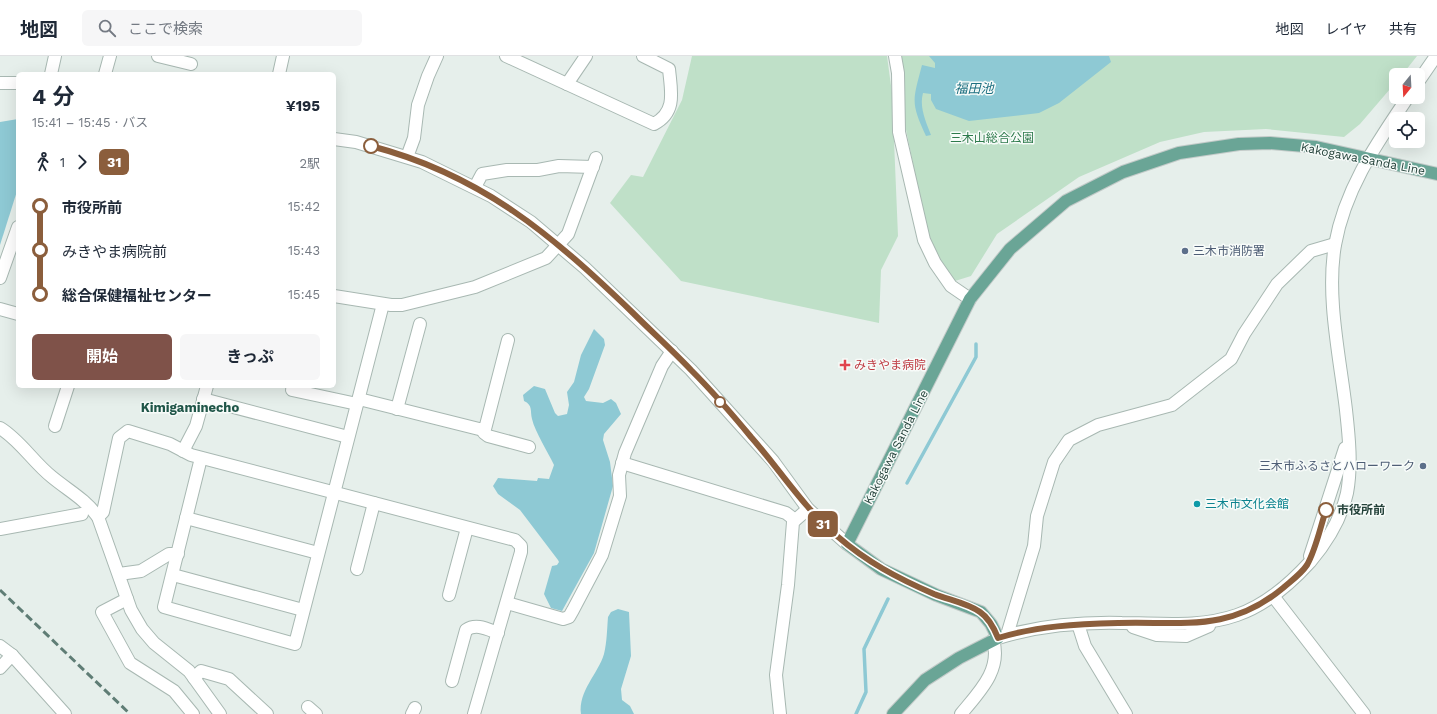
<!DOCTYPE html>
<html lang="ja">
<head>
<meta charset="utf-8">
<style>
  :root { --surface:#fff; --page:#f6f6f7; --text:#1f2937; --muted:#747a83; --line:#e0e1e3; --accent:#7f5249 }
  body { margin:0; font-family:"Work Sans","Noto Sans JP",sans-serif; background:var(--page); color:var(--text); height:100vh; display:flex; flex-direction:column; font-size:15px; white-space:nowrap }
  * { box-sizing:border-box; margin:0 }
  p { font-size:13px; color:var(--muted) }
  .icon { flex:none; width:22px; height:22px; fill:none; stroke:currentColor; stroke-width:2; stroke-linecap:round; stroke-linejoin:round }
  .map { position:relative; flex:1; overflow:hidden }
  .sheet { position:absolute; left:16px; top:16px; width:320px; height:316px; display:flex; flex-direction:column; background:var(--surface); border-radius:6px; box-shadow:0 4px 16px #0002 }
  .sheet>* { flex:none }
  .badge { padding:0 8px; border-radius:6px; font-size:14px; line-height:26px }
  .needle { width:26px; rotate:198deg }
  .controls { position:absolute; left:1389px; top:12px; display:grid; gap:8px }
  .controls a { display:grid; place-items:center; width:36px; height:36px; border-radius:6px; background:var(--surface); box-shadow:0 4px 16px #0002; font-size:20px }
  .map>.badge { position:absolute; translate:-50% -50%; box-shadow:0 0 0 2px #fff }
  .legs { display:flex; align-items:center; gap:6px; height:44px; padding:0 16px; font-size:13px }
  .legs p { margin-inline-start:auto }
  .headline { display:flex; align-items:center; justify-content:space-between; height:68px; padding:0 16px }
  h1 { font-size:22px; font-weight:700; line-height:30px }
  .cta { display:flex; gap:8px; margin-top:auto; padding:8px 16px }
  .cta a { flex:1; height:46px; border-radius:6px; background:var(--accent); color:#fff; font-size:16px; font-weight:700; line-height:46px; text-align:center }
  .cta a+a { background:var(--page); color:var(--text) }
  ul { padding:0 16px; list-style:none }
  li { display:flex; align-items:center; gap:14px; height:44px; font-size:15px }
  li i { display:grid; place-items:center; width:6px; height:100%; margin:0 5px; background:currentColor }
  li i::after { content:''; width:10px; height:10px; margin:-5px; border:3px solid; border-radius:50%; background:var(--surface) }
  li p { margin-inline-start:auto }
  li:first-child i { background:linear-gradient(#0000 50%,currentColor 0) }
  li:last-child i { background:linear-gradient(currentColor 50%,#0000 0) }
  header { display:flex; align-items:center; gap:24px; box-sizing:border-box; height:56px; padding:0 20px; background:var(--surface); border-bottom:1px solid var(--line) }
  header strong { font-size:19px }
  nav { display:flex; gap:22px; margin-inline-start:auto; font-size:14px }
  .search { width:280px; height:36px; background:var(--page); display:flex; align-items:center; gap:10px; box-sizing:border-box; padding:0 14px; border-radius:6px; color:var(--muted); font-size:15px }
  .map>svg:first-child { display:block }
</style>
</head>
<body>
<header>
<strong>地図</strong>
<div class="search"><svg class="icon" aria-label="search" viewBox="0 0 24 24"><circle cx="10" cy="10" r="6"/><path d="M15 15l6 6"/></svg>ここで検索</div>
<nav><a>地図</a><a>レイヤ</a><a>共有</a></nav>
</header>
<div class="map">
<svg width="1437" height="658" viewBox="0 0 1437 658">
  <rect width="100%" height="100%" fill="#e6efeb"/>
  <g fill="#bfe0c8">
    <polygon points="692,0 887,0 892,37 898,180 881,214 879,267 681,225 610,147 631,119 643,121 682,44"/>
    <polygon points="901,0 1417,0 1402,19 1396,19 1396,26 1360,68 1344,81 1266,73 1204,76 1160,86 1079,121 997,178 971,220 955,225 943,208 928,180 903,59"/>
  </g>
  <g fill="#8ec9d4">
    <path d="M929 0H1109L1111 6 1059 47 1039 57 969 65 936 53 931 44V38L923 37C919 51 926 66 931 79L926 80C910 46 913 44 922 9L935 12V7Z"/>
    <polygon points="18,63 18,132 0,189 0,66"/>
    <path d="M594 273 604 283 605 289 589 333 584 341 586 345 603 347 611 343 616 347 621 358 604 378 603 384 610 406 613 430 594 497 562 555 551 552 544 538 552 510 557 509 559 506 558 504 520 454 498 438 493 430 498 422 537 425 538 422 549 423 554 409C548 396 535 376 532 363 530 355 533 349 524 345L523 339 534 330 545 333 555 357 558 360 567 358 569 349 567 336 574 326 581 299Z"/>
    <path d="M618 553 629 556 631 600 621 633 622 644 630 650 634 658H581C578 635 598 618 604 598 607 586 607 573 608 561L611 556Z"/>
  </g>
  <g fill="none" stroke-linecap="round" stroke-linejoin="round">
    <g stroke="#8ec9d4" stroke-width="3.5">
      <polyline points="907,427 976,301 976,288"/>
      <polyline points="856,658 866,636 864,593 888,543"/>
    </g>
    <defs>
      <g id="minor">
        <polyline points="158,0 191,8"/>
        <path d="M506 0 654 68C677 56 671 35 669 13L643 0"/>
        <polyline points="895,0 898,17 899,76 924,184 935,207 951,230 970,243"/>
        <polyline points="51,18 55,0"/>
        <polyline points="105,18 110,0"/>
        <polyline points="279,18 283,0"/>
        <polyline points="1418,26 1436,0"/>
        <polyline points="0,27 18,27"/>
        <polyline points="567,28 586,0"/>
        <polyline points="334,83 356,86 422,106 491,140 531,166 585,212 691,314 773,405 808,453 847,488"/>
        <polyline points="407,101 414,82 418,49 428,20 437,0"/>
        <polyline points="475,131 482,118 507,114 538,114 559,110 593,111"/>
        <polyline points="0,222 18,171"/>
        <polyline points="334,240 391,249 402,249 475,231 546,202 568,178 596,102"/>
        <polyline points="0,253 18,258"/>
        <polyline points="508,284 484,377 488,380 529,391"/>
        <polyline points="293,330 292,334 357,348"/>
        <polyline points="203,343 348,381"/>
        <polyline points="359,343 479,373 484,373"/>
        <polyline points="397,353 420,268"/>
        <polyline points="55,370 68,330"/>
        <path d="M0 372C20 384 33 406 52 421 69 435 85 443 98 461L131 554 142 573 154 587 189 615 220 658"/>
        <polyline points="183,395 196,370 207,330"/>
        <polyline points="201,402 164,551 295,588 383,248"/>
        <polyline points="622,407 786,457 795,464"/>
        <polyline points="98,461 103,456 119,382 128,375 170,388 191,399 515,484 521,490 521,496 474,658"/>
        <polyline points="186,462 318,497"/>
        <polyline points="0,473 82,458"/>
        <polyline points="1310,500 1345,392"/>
        <polyline points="357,513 374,447"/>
        <polyline points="119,518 141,515 169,498 178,498"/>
        <polyline points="173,519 303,554"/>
        <polyline points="449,539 467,472"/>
        <polyline points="1273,540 1364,658"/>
        <polyline points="127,543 102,556 130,607 174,635 193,658"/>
        <polyline points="507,547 563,563 569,561 573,554 602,499 620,440 619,419 625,397 662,310 672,295"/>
        <polyline points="1078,568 1085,590 1126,658"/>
        <polyline points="1133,571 1157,579 1186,580 1209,570"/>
        <polyline points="1007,579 1034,490 1037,460 1054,406 1069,384 1098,369 1172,349 1231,303 1244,278 1277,228 1311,195 1335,188"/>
        <path d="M998 582C1037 570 1081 566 1122 567 1160 567 1200 572 1237 559 1266 549 1290 528 1310 506 1327 486 1341 463 1347 437 1352 410 1349 381 1346 354 1340 302 1326 241 1335 189 1345 132 1377 87 1408 41"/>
        <polyline points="0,590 12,599 65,658"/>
        <polyline points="0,612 12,599"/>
        <polyline points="194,622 201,615 229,623 267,658"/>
        <path d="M452 625 466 574C476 567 487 573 498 577"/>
        <polyline points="308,651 316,658"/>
        <polyline points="412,658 415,652"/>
        <polyline points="780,658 776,619 788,529 793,466 808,453"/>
        <path d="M961 658C979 636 1002 614 993 584"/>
      </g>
      <polyline id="major" points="893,658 925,624 959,602 998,582 991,568 981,556 936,539 881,513 847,488 970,243 1010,193 1066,145 1123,116 1179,97 1239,88 1270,87 1316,91 1437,118"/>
    </defs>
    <use href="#minor" stroke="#a8b8b2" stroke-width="14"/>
    <use href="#major" stroke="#c2cac8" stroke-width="14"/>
    <use href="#minor" stroke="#fff" stroke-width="12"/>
    <use href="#major" stroke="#6aa596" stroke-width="12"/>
    <polyline stroke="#5f7d75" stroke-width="3" stroke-dasharray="8 4" stroke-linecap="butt" points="0,534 130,658"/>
  </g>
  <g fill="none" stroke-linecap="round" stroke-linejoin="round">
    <defs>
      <path id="line-1" d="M371 90C482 119 552 179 633 257 652 276 672 294 691 314 712 335 732 358 751 381 780 414 803 451 837 480 867 506 897 522 934 538 949 544 967 547 980 556 989 562 994 572 998 582 1037 570 1078 568 1118 567 1182 565 1229 577 1283 532 1291 525 1301 518 1307 509 1316 493 1320 472 1326 454"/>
    </defs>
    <use href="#line-1" stroke="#fff" stroke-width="9"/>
    <use href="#line-1" stroke="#8b5e3c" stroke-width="6"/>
  </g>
  <g fill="#fff" stroke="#8b5e3c" stroke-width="2">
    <circle cx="371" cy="90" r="7"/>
    <circle cx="720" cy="346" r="5"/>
    <circle cx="1326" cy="454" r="7"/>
  </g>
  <g fill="#5c6f8a" stroke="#f7fbf9" stroke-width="1.5">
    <circle cx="1185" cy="195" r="4"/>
    <circle cx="1423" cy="410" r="4"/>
  </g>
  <path fill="#e0444e" stroke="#f7fbf9" stroke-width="1.5" d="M843 303h4v4h4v4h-4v4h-4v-4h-4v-4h4z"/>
  <circle fill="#0f9aa8" stroke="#f7fbf9" stroke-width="1.5" cx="1197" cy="448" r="4"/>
  <g text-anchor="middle" stroke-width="3" stroke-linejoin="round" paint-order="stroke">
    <g font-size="12" fill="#2d7a4b" stroke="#f7fbf9">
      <text x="992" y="86">三木山総合公園</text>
    </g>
    <g font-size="12" fill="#24423a" stroke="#f7fbf9">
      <text transform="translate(1363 103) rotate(11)" y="4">Kakogawa Sanda Line</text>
      <text transform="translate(896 391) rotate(-63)" y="4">Kakogawa Sanda Line</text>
    </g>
    <g font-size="12" fill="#4e5e75" stroke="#f7fbf9" text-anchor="start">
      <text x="1193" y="199">三木市消防署</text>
      <text x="1415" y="414" text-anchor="end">三木市ふるさとハローワーク</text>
    </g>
    <g font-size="12" fill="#be3a42" stroke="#f7fbf9" text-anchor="start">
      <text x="854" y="313">みきやま病院</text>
    </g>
    <g font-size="12" fill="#0d838f" stroke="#f7fbf9" text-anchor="start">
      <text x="1205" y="452">三木市文化会館</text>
    </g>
    <g font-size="12" font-weight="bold" fill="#24423a" stroke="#f7fbf9" text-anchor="start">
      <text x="1337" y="458">市役所前</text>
    </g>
    <g font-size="13" font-style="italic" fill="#1c6f80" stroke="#f7fbf9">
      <text x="974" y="37">福田池</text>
    </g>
    <g font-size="13" font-weight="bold" fill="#1f5548" stroke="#f7fbf9">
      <text x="190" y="356">Kimigaminecho</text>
    </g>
  </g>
</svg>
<div class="controls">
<a><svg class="needle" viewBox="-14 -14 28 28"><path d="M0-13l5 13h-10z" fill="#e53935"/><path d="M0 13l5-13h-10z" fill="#747a83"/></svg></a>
<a><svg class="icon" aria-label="locate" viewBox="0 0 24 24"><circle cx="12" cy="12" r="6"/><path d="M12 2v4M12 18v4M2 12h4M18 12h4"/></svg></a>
</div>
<b class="badge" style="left:823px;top:468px;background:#8b5e3c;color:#fff">31</b>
<section class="sheet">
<div class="headline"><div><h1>4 分</h1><p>15:41 – 15:45 · バス</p></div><b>¥195</b></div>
<div class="legs"><svg class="icon" aria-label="walk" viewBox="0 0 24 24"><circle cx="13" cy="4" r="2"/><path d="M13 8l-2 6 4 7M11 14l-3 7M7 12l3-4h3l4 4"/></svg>1<svg class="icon" aria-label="forward" viewBox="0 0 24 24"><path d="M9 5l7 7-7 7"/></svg><b class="badge" style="background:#8b5e3c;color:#fff">31</b><p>2駅</p></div>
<ul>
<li><i style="color:#8b5e3c"></i><b>市役所前</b><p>15:42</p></li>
<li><i style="color:#8b5e3c"></i><span>みきやま病院前</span><p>15:43</p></li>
<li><i style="color:#8b5e3c"></i><b>総合保健福祉センター</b><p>15:45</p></li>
</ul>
<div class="cta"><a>開始</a><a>きっぷ</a></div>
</section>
</div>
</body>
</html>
